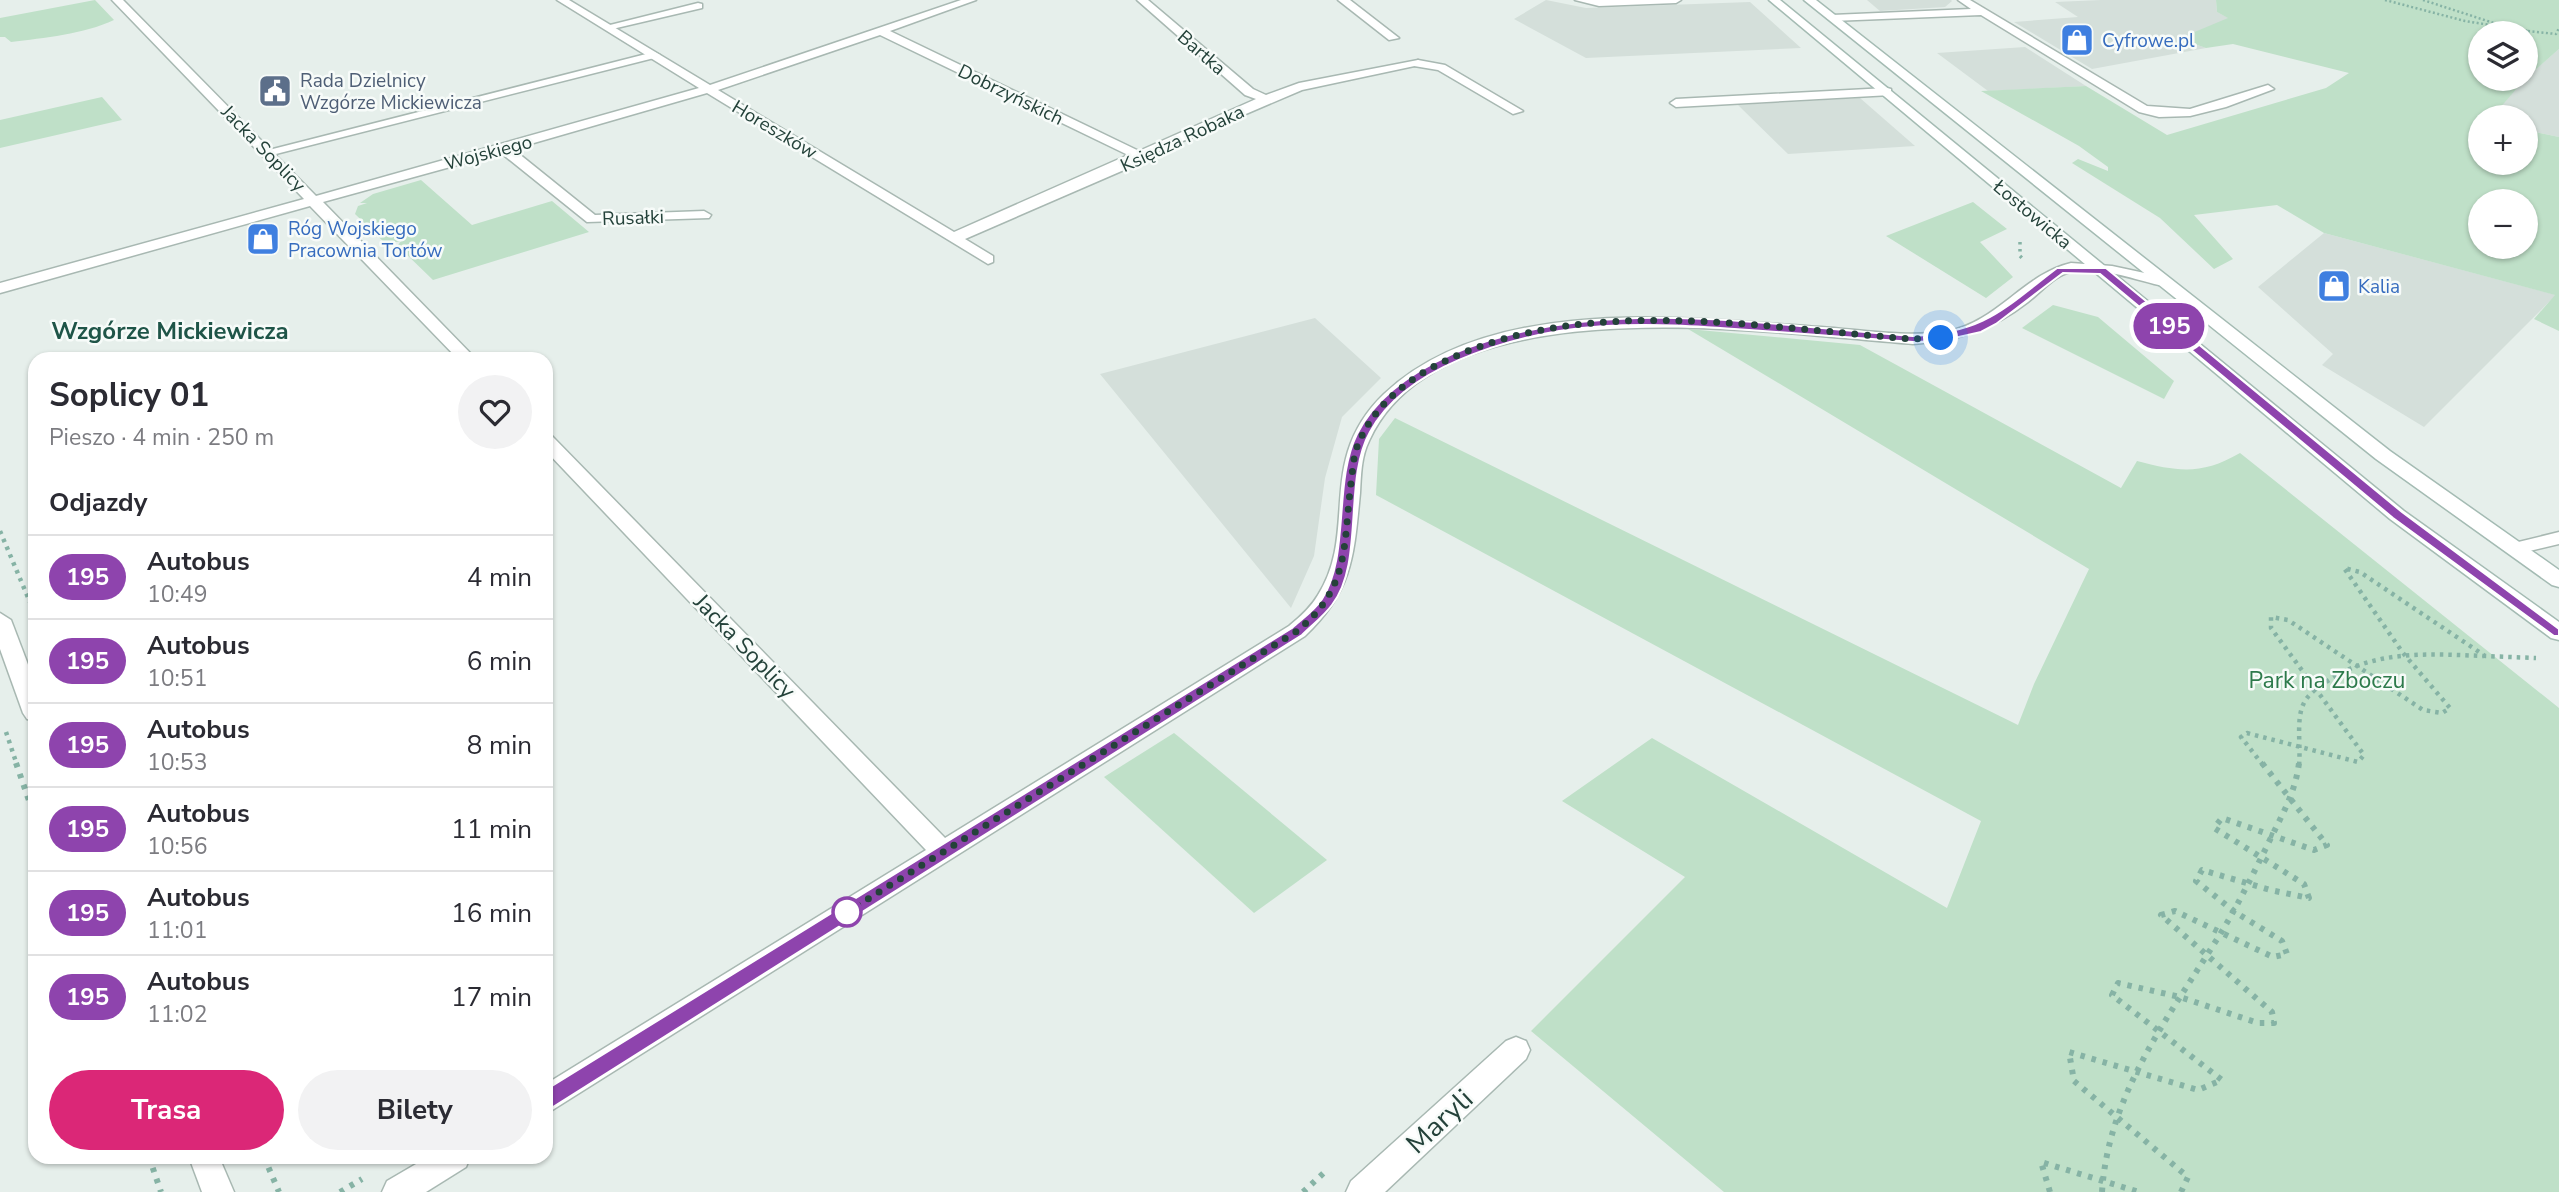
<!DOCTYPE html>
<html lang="pl">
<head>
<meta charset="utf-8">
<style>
  :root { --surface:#fff; --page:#f2f2f3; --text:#2b2b33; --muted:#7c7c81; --line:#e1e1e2; --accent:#db2777 }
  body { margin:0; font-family:"Nunito Sans",sans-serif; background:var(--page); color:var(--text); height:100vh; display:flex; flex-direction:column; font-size:26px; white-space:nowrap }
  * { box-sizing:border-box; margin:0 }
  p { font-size:23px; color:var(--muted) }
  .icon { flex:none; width:38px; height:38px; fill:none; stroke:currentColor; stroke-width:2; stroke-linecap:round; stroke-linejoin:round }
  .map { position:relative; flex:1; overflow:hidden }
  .sheet { position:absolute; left:28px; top:352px; width:525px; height:812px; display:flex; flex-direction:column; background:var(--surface); border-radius:21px; box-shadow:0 2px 5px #0004 }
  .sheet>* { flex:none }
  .badge { padding:0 14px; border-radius:23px; font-size:24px; line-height:46px }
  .fabs { position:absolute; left:2468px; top:21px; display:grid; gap:14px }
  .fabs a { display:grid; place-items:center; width:70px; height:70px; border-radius:50%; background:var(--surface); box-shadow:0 2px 5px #0004; font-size:35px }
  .you { position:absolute; width:35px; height:35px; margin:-18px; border:5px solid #fff; border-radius:50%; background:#1a73e8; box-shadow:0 0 0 10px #1a73e833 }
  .map>.badge { position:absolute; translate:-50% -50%; box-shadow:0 0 0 4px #fff }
  h2 { padding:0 21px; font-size:26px; line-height:63px }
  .round { display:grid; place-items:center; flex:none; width:74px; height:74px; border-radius:37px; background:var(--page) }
  .overview { display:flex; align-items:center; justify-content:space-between; height:119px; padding:0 21px }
  h1 { font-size:33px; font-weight:700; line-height:52px }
  .cta { display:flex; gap:14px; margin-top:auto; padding:14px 21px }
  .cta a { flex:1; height:80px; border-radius:42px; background:var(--accent); color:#fff; font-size:28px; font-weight:700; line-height:80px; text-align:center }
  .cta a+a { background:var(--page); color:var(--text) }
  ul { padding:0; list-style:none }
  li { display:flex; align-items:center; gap:21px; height:84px; padding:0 21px; border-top:2px solid var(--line) }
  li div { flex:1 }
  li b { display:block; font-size:26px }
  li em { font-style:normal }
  li .badge { min-width:77px; font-weight:700; text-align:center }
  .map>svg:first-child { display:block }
</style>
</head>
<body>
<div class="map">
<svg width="2559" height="1192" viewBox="0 0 2559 1192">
  <rect width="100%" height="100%" fill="#e6efeb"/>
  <g fill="#d4dfda">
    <polygon points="1546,0 1586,8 1750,2 1801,48 1586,58 1514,19"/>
    <polygon points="1867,0 1951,0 1952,1 1945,7 1880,11"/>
    <polygon points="2101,0 2216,0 2217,12 2229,18 2186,41 2206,48 2092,69 2014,22 2078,17 2055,2"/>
    <polygon points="2025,47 2086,86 1988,91 1937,53"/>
    <polygon points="2559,49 2559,137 2525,130 2525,117 2492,117 2521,82"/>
    <polygon points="1860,98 1915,146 1788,154 1738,105"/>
    <polygon points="2324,233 2556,295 2424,427 2322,365 2333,354 2258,287"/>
    <polygon points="1315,318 1381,378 1342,417 1325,478 1314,556 1291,608 1100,374"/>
  </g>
  <g fill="#bfe0c8" fill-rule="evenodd">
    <path d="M95 0 114 20C84 34 44 38 11 42L5 37H0V18Z"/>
    <path d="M2216 0H2559V49L2525 79V33H2480V79H2525L2492 117H2480V163H2525V130L2559 137V331L2534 319 2555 295 2324 233 2277 205 2194 215 2233 259 2214 269 2160 218 2072 163 2078 159 2108 171V167L2079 146 1981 91 2086 86 2167 135 2326 88 2349 73 2233 44 2206 48 2186 41 2185 36 2228 18 2217 12ZM2480 201H2525V247H2480Z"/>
    <polygon points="102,97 122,120 0,148 0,120"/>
    <polygon points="421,180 472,225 552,201 589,232 433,280 401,249 404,246 398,245 401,241 386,244 355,214 358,206 367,203 360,203 373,194"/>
    <polygon points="1973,202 2007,229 1980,242 2013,277 1986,298 1886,236"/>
    <polygon points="2053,305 2098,317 2174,381 2164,399 2022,328"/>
    <path d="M1688 329 1860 345 2121 488 2137 461C2179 472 2202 475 2240 453L2559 708V1192H1724L1531 1031 1685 877 1562 801 1652 738 1947 908 1981 821 1376 495 1379 439 1395 418 2018 725 2034 684 2089 569Z"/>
    <polygon points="1174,733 1179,737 1327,860 1254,913 1104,777"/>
  </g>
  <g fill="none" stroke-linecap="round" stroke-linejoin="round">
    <defs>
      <g id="lane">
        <polygon points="1575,0 1681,0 1676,3 1599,6"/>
        <polygon points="1958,0 1970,0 2147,106 2190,109 2268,85 2274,89 2226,107 2190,116 2159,117 2139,112 1981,15 1832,21 1827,18 1832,15 1971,9"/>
        <polygon points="698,3 702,4 702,8 608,30 602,27"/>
        <polygon points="654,52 660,55 658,57 268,156 261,152"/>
        <polygon points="1418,60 1445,65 1523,111 1513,114 1438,70 1414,66 1412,64"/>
        <polygon points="1887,88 1891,89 1891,95 1676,107 1670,103 1676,99"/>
        <polygon points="2559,532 2559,544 2513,555 2503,549 2506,545"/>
      </g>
      <g id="street">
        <path d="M112 0H123L316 196 699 88 557 0H569L710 85 961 0H976L890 31 1139 151 1256 99 1245 95 1137 0H1148L1253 89 1266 95 1299 83 1418 60 1424 64 1302 90 1148 156 1147 160 965 239 993 256V262L988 264 707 93 513 149 595 215 704 211 711 215 709 218 587 222 501 153 323 202 476 359H458L310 206 0 293V283L304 199ZM880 35 1128 155 954 232 718 90Z"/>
        <polygon points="1338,0 1350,0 1399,38 1389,40"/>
        <path d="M2071 263 2112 266 2168 278 2171 281 2163 286C2135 280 2095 264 2067 273 2052 278 2040 293 2028 302 1992 330 1958 341 1913 344 1773 334 1441 281 1369 441 1361 457 1361 476 1360 493 1354 555 1353 591 1305 636L546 1114V1084L926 850 546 451V435L552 436 945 838 1289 626C1300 617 1311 607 1318 595 1359 530 1315 460 1384 394 1491 293 1687 318 1821 327 1863 330 1906 338 1948 331 1997 322 2024 274 2071 263Z"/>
        <polygon points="0,613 11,620 35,683 35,721 27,719 23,713 0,649"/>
        <polygon points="1516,1037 1526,1041 1530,1050 1526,1059 1385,1192 1346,1192 1351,1181 1506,1041"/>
        <polygon points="189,1157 219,1157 234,1192 202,1192"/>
        <polygon points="428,1157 470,1157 466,1167 426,1192 382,1192 387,1181"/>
      </g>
      <g id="secondary">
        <polygon points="1769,0 1780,0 2404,511 2559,622 2559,640 2551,638 2390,519"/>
        <polygon points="1804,0 1816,0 2390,451 2559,570 2559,587 2552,585 2376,459"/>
      </g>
    </defs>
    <use href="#lane" stroke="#a8b8b2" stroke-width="3"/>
    <use href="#street" stroke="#a8b8b2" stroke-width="3"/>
    <use href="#secondary" stroke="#a4bbb3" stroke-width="3"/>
    <g stroke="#86b3a5" stroke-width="2.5" stroke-dasharray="2 2.5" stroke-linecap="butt">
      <polyline points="2385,0 2465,21 2528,31"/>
      <polyline points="2423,0 2506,27"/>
      <polyline points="2528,31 2556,34 2559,28"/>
    </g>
    <polyline stroke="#86b3a5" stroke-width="3.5" stroke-dasharray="2.5 4.5" stroke-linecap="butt" points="2020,242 2020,256 2024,260"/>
    <g stroke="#86b3a5" stroke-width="4.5" stroke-dasharray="3.5 5" stroke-linecap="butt">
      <polyline points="0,531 32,607"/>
      <polyline points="6,732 17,765"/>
      <polyline points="2263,765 2241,737 2247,733 2358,762 2364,755 2271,628 2271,617 2288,620 2423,710 2442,713 2450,708 2403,653 2344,568 2360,572 2485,656 2536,658"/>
      <path d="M2299 765C2301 747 2296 721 2303 705 2307 695 2317 688 2326 682 2374 649 2429 654 2484 656"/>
    </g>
    <g stroke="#86b3a5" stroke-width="6" stroke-dasharray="4.5 7" stroke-linecap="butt">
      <polyline points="16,763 35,818"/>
      <polyline points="149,1157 161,1192"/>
      <polyline points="264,1157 279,1192"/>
      <polyline points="340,1192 362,1179"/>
      <polyline points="1303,1192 1328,1169"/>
      <polyline points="2050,1192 2041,1162 2139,1192"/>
      <path d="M2102 1192C2108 1097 2165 1022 2214 944 2234 913 2250 880 2267 846 2280 818 2295 795 2299 763"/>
      <polyline points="2181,1192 2188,1177 2074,1081 2069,1052 2198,1090 2222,1080 2112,995 2118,983 2180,997 2258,1023 2274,1023 2272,1012 2161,915 2175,911 2273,957 2287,954 2282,941 2235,912 2196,881 2202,870 2270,890 2309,898 2304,884 2214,828 2222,818 2314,850 2327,845 2262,763"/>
    </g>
    <use href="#lane" fill="#fff" fill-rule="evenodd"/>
    <use href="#street" fill="#fff" fill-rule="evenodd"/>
    <use href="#secondary" fill="#fff" fill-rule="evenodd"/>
  </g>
  <path fill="#8e44ad" stroke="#fff" stroke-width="2" d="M2057 268H2106L2402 512 2559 629V636H2554L2393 518 2100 274 2063 273 1996 324 1981 332 1941 341 1913 342C1858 338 1804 334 1749 330 1646 322 1556 318 1459 360 1424 375 1389 397 1370 432 1343 480 1365 563 1332 605 1324 616 1312 625 1302 635L553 1107 546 1109 539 1107 536 1100 539 1094 1292 628C1302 619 1315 610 1322 599 1350 556 1333 482 1357 434 1376 396 1414 371 1452 354 1596 293 1761 325 1913 336 1985 332 2002 310 2057 268Z"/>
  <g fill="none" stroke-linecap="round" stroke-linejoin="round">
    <path stroke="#24423a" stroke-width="7" stroke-dasharray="0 12.6" d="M847 912 1297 631C1350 588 1343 547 1351 483 1353 469 1353 455 1359 442 1374 407 1404 382 1437 365 1579 292 1759 328 1913 339L1941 338"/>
  </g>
  <defs>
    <symbol id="shop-square" viewBox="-11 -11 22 22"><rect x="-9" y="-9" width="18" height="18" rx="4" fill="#3f7fe0" stroke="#f7fbf9"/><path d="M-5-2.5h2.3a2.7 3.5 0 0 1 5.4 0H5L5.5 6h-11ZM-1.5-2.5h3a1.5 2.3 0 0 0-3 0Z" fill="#fff"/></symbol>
    <symbol id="civic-square" viewBox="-11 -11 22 22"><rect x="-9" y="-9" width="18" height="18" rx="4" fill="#5c6f8a" stroke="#f7fbf9"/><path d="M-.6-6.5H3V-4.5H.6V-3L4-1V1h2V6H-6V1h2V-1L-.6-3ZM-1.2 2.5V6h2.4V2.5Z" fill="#fff"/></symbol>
  </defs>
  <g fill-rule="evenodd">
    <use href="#shop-square" x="2058" y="21" width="38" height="38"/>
    <use href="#civic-square" x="256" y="72" width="38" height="38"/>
    <use href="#shop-square" x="244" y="220" width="38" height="38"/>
    <use href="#shop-square" x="2315" y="267" width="38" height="38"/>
  </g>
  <circle fill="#fff" stroke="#8e44ad" stroke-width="3.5" cx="847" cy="912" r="14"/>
  <g text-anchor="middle" stroke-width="5" stroke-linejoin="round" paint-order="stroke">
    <g font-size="19" fill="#366cbe" stroke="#f7fbf9" text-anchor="start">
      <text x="2102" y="47">Cyfrowe.pl</text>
      <text x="288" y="235">Róg Wojskiego<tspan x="288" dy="22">Pracownia Tortów</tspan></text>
      <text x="2358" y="293">Kalia</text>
    </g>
    <g font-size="19" fill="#24423a" stroke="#f7fbf9">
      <text transform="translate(1202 52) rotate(41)" y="7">Bartka</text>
      <text transform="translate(1011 94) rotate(26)" y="7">Dobrzyńskich</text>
      <text transform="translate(775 129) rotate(31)" y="7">Horeszków</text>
      <text transform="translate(1182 138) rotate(-25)" y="7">Księdza Robaka</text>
      <text transform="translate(264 148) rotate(46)" y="7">Jacka Soplicy</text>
      <text transform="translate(488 152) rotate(-15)" y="7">Wojskiego</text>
      <text transform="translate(2033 214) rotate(40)" y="7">Łostowicka</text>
      <text transform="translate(633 217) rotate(-2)" y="7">Rusałki</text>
    </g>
    <g font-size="19" fill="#4e5e75" stroke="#f7fbf9" text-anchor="start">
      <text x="300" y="87">Rada Dzielnicy<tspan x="300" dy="22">Wzgórze Mickiewicza</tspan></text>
    </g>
    <g font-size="23" fill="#24423a" stroke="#f7fbf9">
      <text transform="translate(745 646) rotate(46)" y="8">Jacka Soplicy</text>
    </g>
    <g font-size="23" fill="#2d7a4b" stroke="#f7fbf9">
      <text x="2327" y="688">Park na Zboczu</text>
    </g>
    <g font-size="24" font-weight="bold" fill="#1f5548" stroke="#f7fbf9">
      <text x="170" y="339">Wzgórze Mickiewicza</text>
    </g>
    <g font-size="28" fill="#24423a" stroke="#f7fbf9">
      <text transform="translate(1439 1121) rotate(-43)" y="10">Maryli</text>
    </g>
  </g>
</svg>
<div class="fabs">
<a><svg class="icon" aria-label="layers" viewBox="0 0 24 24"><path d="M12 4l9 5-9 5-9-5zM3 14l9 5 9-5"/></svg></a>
<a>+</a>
<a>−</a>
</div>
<div class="you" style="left:1941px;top:338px"></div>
<b class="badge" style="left:2169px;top:326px;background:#8e44ad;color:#fff">195</b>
<section class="sheet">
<div class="overview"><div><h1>Soplicy 01</h1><p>Pieszo · 4 min · 250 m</p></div><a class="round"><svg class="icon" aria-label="heart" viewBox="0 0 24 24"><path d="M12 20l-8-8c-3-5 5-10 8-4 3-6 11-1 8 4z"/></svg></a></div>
<h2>Odjazdy</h2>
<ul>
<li><span class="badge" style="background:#8e44ad;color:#fff">195</span><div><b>Autobus</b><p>10:49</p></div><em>4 min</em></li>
<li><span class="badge" style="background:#8e44ad;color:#fff">195</span><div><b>Autobus</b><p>10:51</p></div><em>6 min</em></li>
<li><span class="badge" style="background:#8e44ad;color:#fff">195</span><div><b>Autobus</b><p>10:53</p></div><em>8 min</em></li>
<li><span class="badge" style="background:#8e44ad;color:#fff">195</span><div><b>Autobus</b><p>10:56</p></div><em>11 min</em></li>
<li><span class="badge" style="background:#8e44ad;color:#fff">195</span><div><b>Autobus</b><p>11:01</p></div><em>16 min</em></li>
<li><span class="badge" style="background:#8e44ad;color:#fff">195</span><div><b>Autobus</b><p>11:02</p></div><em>17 min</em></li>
</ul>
<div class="cta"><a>Trasa</a><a>Bilety</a></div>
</section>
</div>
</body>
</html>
